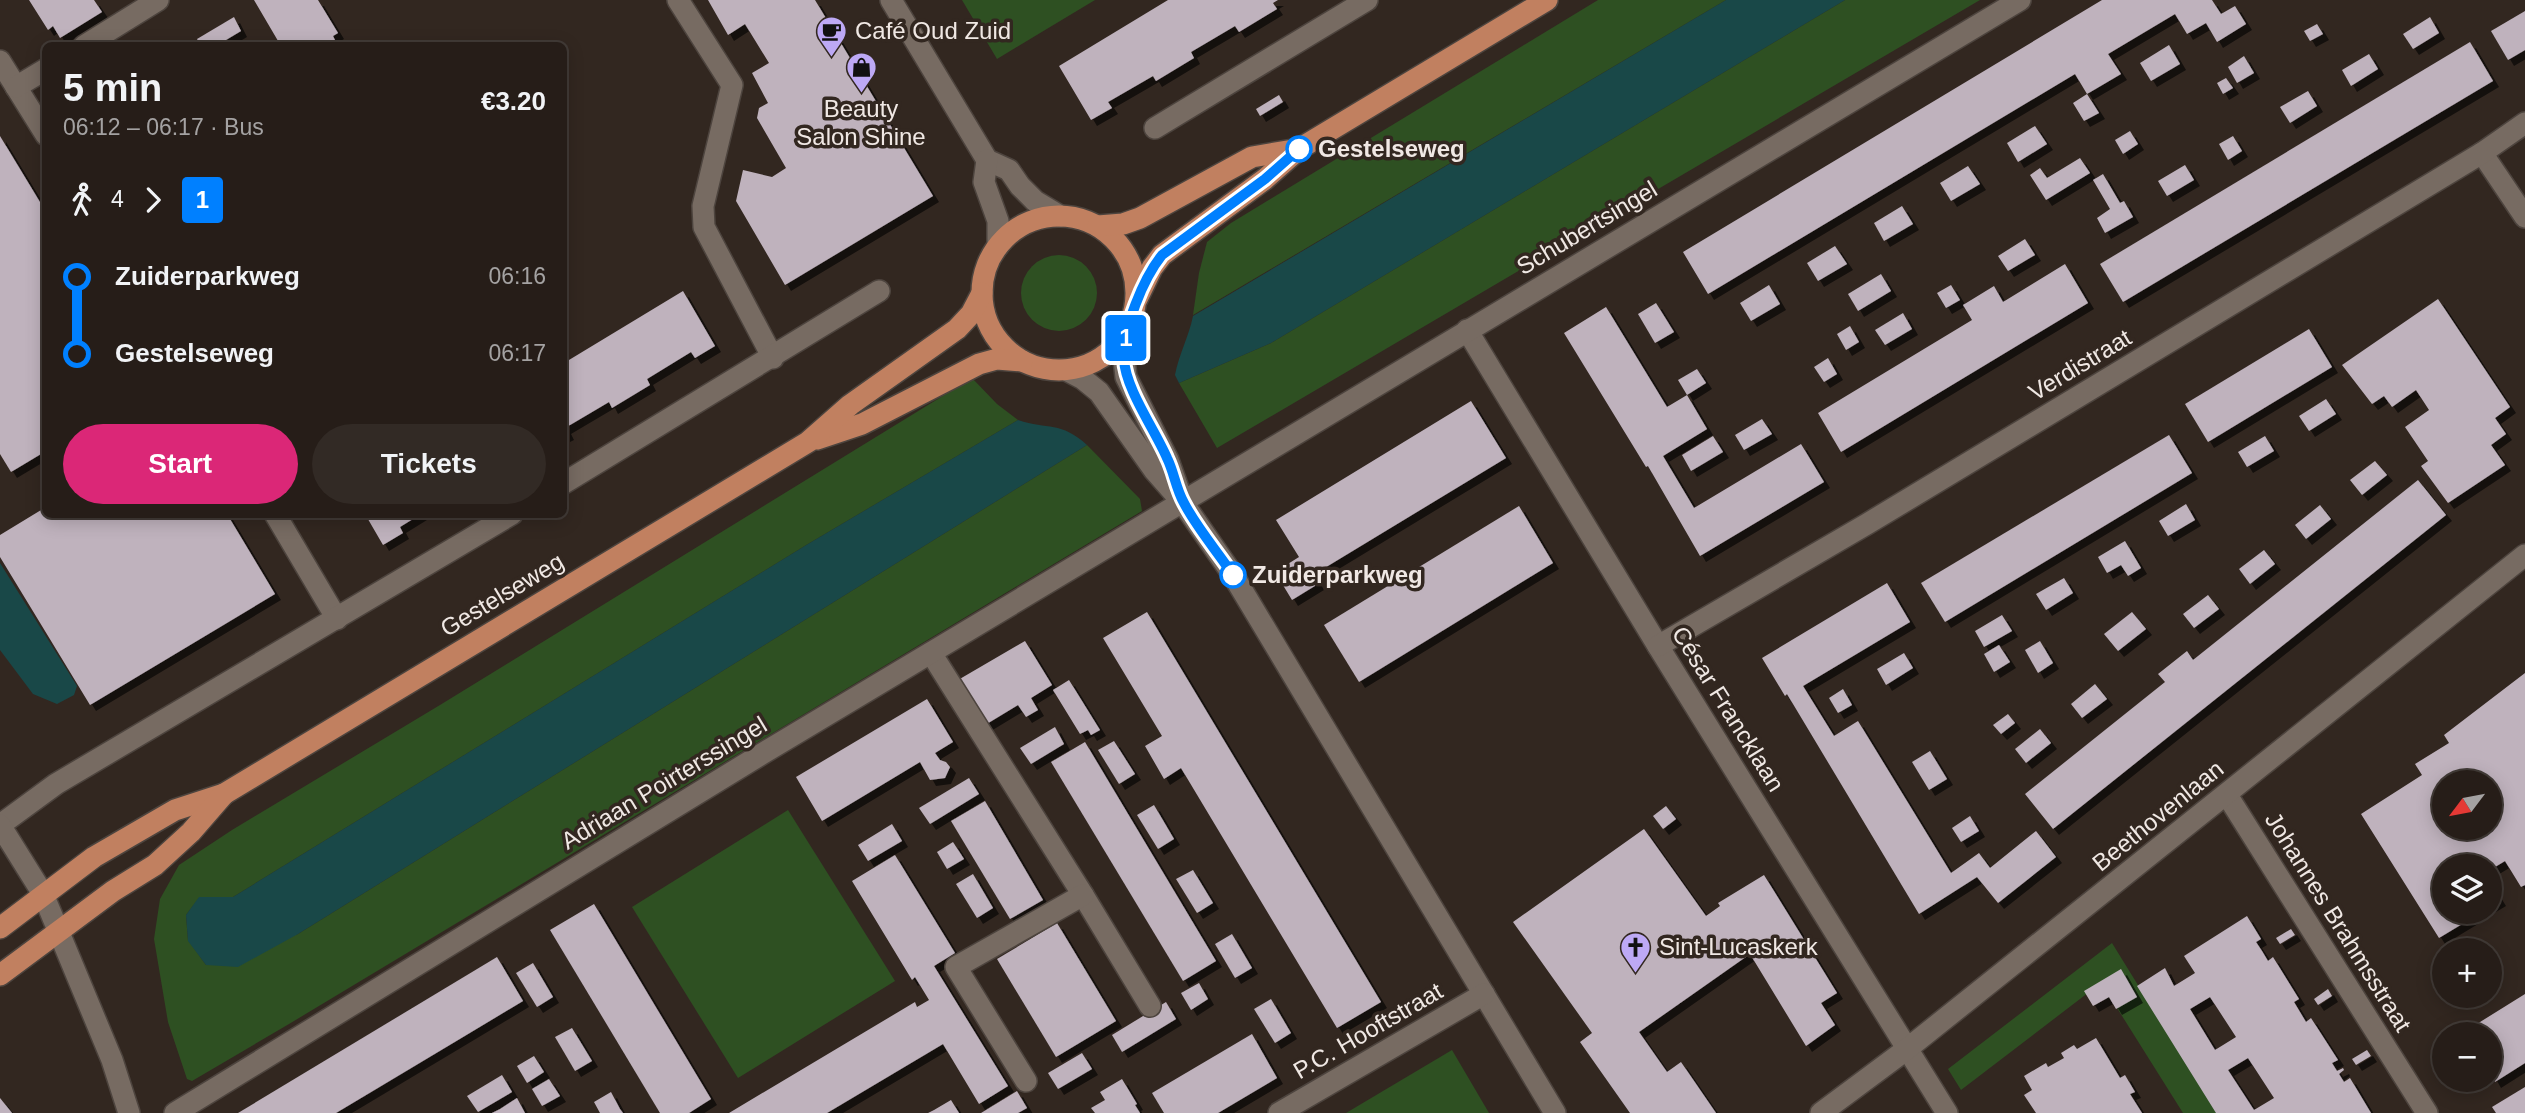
<!DOCTYPE html>
<html lang="en">
<head>
<meta charset="utf-8">
<style>
  :root { --surface:#261d18; --page:#322a25; --text:#f1f3f6; --muted:#a4a2a2; --line:#423b37; --accent:#db2777 }
  body { margin:0; font-family:Helvetica,sans-serif; background:var(--page); color:var(--text); height:100vh; display:flex; flex-direction:column; font-size:26px; white-space:nowrap }
  * { box-sizing:border-box; margin:0 }
  p { font-size:23px; color:var(--muted) }
  .icon { flex:none; width:38px; height:38px; fill:none; stroke:currentColor; stroke-width:2; stroke-linecap:round; stroke-linejoin:round }
  .map { position:relative; flex:1; overflow:hidden }
  .details { position:absolute; left:42px; top:42px; width:525px; height:476px; display:flex; flex-direction:column; background:var(--surface); border-radius:10px; box-shadow:0 4px 18px #0003,0 0 0 2px var(--line) }
  .details>* { flex:none }
  .badge { padding:0 14px; border-radius:5px; font-size:24px; line-height:46px }
  .needle { width:46px; rotate:238deg }
  .tools { position:absolute; left:2432px; top:770px; display:grid; gap:14px }
  .tools a { display:grid; place-items:center; width:70px; height:70px; border-radius:50%; background:var(--surface); box-shadow:0 4px 18px #0003,0 0 0 2px var(--line); font-size:35px }
  .map>.badge { position:absolute; translate:-50% -50%; box-shadow:0 0 0 4px #fff }
  .legs { display:flex; align-items:center; gap:10px; height:77px; padding:0 21px; font-size:23px }
  .legs p { margin-inline-start:auto }
  .summary { display:flex; align-items:center; justify-content:space-between; height:119px; padding:0 21px }
  h1 { font-size:38px; font-weight:700; line-height:52px }
  .cta { display:flex; gap:14px; margin-top:auto; padding:14px 21px }
  .cta a { flex:1; height:80px; border-radius:42px; background:var(--accent); color:#fff; font-size:28px; font-weight:700; line-height:80px; text-align:center }
  .cta a+a { background:var(--page); color:var(--text) }
  ul { padding:0 21px; list-style:none }
  li { display:flex; align-items:center; gap:24px; height:77px; font-size:26px }
  li i { display:grid; place-items:center; width:10px; height:100%; margin:0 9px; background:currentColor }
  li i::after { content:''; width:18px; height:18px; margin:-9px; border:5px solid; border-radius:50%; background:var(--surface) }
  li p { margin-inline-start:auto }
  li:first-child i { background:linear-gradient(#0000 50%,currentColor 0) }
  li:last-child i { background:linear-gradient(currentColor 50%,#0000 0) }
  .map>svg:first-child { display:block }
</style>
</head>
<body>
<div class="map">
<svg width="2525" height="1113" viewBox="0 0 2525 1113">
  <defs>
    <filter id="shadow"><feDropShadow dx="6" dy="6" stdDeviation="0" flood-color="#0009"/></filter>
  </defs>
  <rect width="100%" height="100%" fill="#322720"/>
  <g fill="#2e5022">
    <polygon points="962,0 1095,0 997,59"/>
    <polygon points="1598,0 1726,0 1193,315 1199,273 1207,242 1231,223"/>
    <polygon points="1845,0 1980,0 1217,448 1179,383 1271,343"/>
    <circle cx="1059" cy="293" r="38"/>
    <polygon points="972,378 997,404 1018,420 808,544 233,897 199,898 186,915 188,940 206,965 298,934 1087,445 1140,499 1142,511 289,1024 192,1081 187,1079 168,1022 154,939 160,899 179,865 232,830 440,705"/>
    <polygon points="788,810 895,981 738,1078 632,907"/>
    <polygon points="2112,943 2217,1113 2183,1113 2112,1000 2097,986 1961,1090 1948,1069"/>
    <polygon points="1452,1050 1489,1113 1346,1113"/>
  </g>
  <g fill="#194848">
    <path d="M1726 0H1845L1271 343 1179 383 1175 375C1179 354 1189 336 1193 316Z"/>
    <path d="M1018 420C1048 430 1061 421 1087 445L298 934 238 967 206 965 188 941 186 915 199 897H233L808 544Z"/>
    <polygon points="0,563 77,686 74,695 57,704 33,694 0,650"/>
  </g>
  <g fill="#bfb2bd" fill-rule="evenodd" filter="url(#shadow)">
    <polygon points="29,0 94,0 102,12 60,38 53,26 48,30"/>
    <polygon points="254,0 318,0 338,33 333,36 338,46 281,46"/>
    <polygon points="708,0 815,0 933,196 785,285 736,201 743,170 772,177 786,168 757,118 759,108 768,103 752,73 769,63 745,24 728,35"/>
    <polygon points="1168,0 1278,0 1273,3 1277,9 1239,32 1235,26 1191,52 1194,58 1156,81 1153,76 1108,102 1112,108 1091,120 1059,66"/>
    <polygon points="2102,0 2212,0 2221,14 2235,6 2246,24 2217,42 2206,23 2187,34 2175,14 2108,54 2121,74 2087,94 2099,113 2084,121 2073,103 2087,94 2075,74 1708,294 1683,252"/>
    <polygon points="2525,11 2525,50 2508,60 2491,31"/>
    <polygon points="234,17 241,31 216,46 201,46 197,39"/>
    <polygon points="2430,17 2439,33 2413,49 2403,34"/>
    <polygon points="2317,24 2323,34 2310,41 2304,31"/>
    <polygon points="2470,42 2493,81 2123,302 2100,264"/>
    <polygon points="2169,45 2180,64 2151,81 2140,63"/>
    <polygon points="2369,54 2378,69 2351,86 2342,70"/>
    <polygon points="2244,56 2254,73 2237,83 2228,67"/>
    <polygon points="2226,78 2233,88 2223,94 2217,83"/>
    <polygon points="2308,91 2317,106 2290,123 2280,107"/>
    <polygon points="1279,95 1283,102 1260,116 1256,109"/>
    <polygon points="2035,126 2047,144 2018,162 2007,143"/>
    <polygon points="2130,131 2138,144 2123,154 2115,140"/>
    <polygon points="0,136 46,212 46,451 11,472 0,454"/>
    <polygon points="2233,136 2242,151 2228,160 2219,144"/>
    <polygon points="2080,158 2090,173 2046,200 2030,175 2040,168 2047,178"/>
    <polygon points="2185,165 2194,180 2167,196 2158,181"/>
    <polygon points="1968,166 1980,184 1951,201 1940,183"/>
    <polygon points="2103,174 2120,203 2124,201 2133,217 2105,233 2097,218 2110,209 2093,180"/>
    <polygon points="1902,206 1913,224 1884,241 1874,223"/>
    <polygon points="2025,239 2035,255 2008,271 1998,256"/>
    <polygon points="1835,246 1847,264 1818,281 1807,263"/>
    <polygon points="2065,264 2088,303 1841,452 1818,413 1972,320 1963,305 1994,286 2003,302"/>
    <polygon points="1881,274 1891,291 1858,311 1848,294"/>
    <polygon points="1769,285 1780,304 1751,321 1740,303"/>
    <polygon points="1951,285 1960,300 1946,308 1937,293"/>
    <polygon points="683,291 715,346 695,358 691,352 647,379 650,385 612,408 609,402 565,428 568,434 564,436 564,363"/>
    <polygon points="2438,299 2510,407 2495,418 2506,434 2491,445 2505,465 2448,503 2421,466 2428,461 2405,427 2429,410 2416,390 2392,407 2384,396 2372,404 2342,365"/>
    <polygon points="1656,303 1674,332 1655,343 1638,314"/>
    <polygon points="1606,307 1667,407 1687,395 1707,429 1663,456 1694,508 1801,444 1824,482 1700,556 1648,466 1646,467 1564,333"/>
    <polygon points="1903,313 1912,329 1885,345 1875,330"/>
    <polygon points="1850,326 1859,342 1846,350 1837,334"/>
    <polygon points="2309,329 2332,367 2208,442 2185,404"/>
    <polygon points="1828,358 1837,374 1824,382 1814,367"/>
    <polygon points="1697,369 1706,383 1687,395 1678,380"/>
    <polygon points="2326,399 2336,414 2309,431 2299,416"/>
    <polygon points="1471,401 1506,458 1313,575 1318,584 1292,600 1275,572 1299,557 1276,520"/>
    <polygon points="1762,419 1772,434 1744,450 1735,435"/>
    <polygon points="2169,435 2192,473 1945,622 1921,583"/>
    <polygon points="1713,436 1723,452 1691,471 1682,455"/>
    <polygon points="2265,436 2274,451 2247,467 2238,452"/>
    <polygon points="2375,461 2387,475 2362,495 2350,480"/>
    <polygon points="2418,480 2446,515 2053,829 2025,794 2165,682 2158,674 2187,651 2193,660"/>
    <polygon points="2186,504 2195,520 2168,536 2159,521"/>
    <polygon points="2320,505 2331,519 2306,539 2295,525"/>
    <polygon points="1519,506 1553,563 1359,682 1324,625"/>
    <polygon points="46,507 46,514 227,514 275,594 90,705 0,557 0,535"/>
    <polygon points="365,514 421,514 400,527 403,533 383,545"/>
    <polygon points="2125,541 2141,568 2128,576 2121,565 2107,573 2098,557"/>
    <polygon points="2264,550 2275,564 2250,584 2239,569"/>
    <polygon points="2064,578 2073,593 2046,610 2036,594"/>
    <polygon points="1887,583 1910,622 1803,686 1834,736 1858,721 1951,873 1979,853 1990,868 2036,831 2056,857 1998,903 1977,877 1919,914 1787,694 1785,696 1762,658"/>
    <polygon points="2208,595 2219,609 2194,628 2183,614"/>
    <polygon points="1147,612 1381,1002 1337,1028 1181,768 1164,779 1145,746 1162,736 1103,638"/>
    <polygon points="2132,612 2146,629 2118,651 2104,634"/>
    <polygon points="2002,615 2012,631 1984,647 1975,631"/>
    <polygon points="1025,641 1052,685 1031,698 1038,710 1026,717 1018,705 985,725 958,680"/>
    <polygon points="2040,641 2053,663 2038,673 2025,650"/>
    <polygon points="1999,645 2010,662 1994,672 1984,654"/>
    <polygon points="1904,653 1913,668 1886,685 1877,669"/>
    <path d="M2525 673V885L2521 887 2505 861 2490 870V866H2445V912H2482L2439 938 2361 814 2422 775 2415 764 2449 743 2444 735ZM2445 782H2490V828H2445Z"/>
    <polygon points="1069,680 1100,730 1091,735 1088,730 1080,734 1053,690"/>
    <polygon points="2095,684 2107,699 2082,718 2071,704"/>
    <polygon points="1843,689 1852,705 1838,713 1829,698"/>
    <polygon points="927,699 953,742 935,753 940,760 946,762 950,767 945,778 930,780 920,762 822,821 796,777"/>
    <polygon points="2008,714 2015,723 2001,734 1993,725"/>
    <polygon points="1055,727 1064,744 1031,764 1020,748"/>
    <polygon points="2040,729 2051,743 2026,763 2015,749"/>
    <polygon points="1114,741 1135,774 1119,784 1098,750"/>
    <polygon points="1085,742 1216,961 1183,981 1051,762"/>
    <polygon points="1930,751 1947,779 1929,790 1912,762"/>
    <polygon points="969,778 979,794 930,824 919,808"/>
    <polygon points="985,801 1043,900 1010,919 951,821"/>
    <polygon points="1154,805 1174,839 1158,849 1137,815"/>
    <polygon points="1666,806 1676,819 1663,829 1653,816"/>
    <polygon points="1970,816 1979,831 1961,842 1952,828"/>
    <polygon points="892,824 902,841 868,861 858,845"/>
    <polygon points="1644,829 1706,916 1720,906 1718,903 1764,875 1837,993 1821,1003 1835,1025 1806,1046 1750,954 1639,1032 1667,1072 1681,1062 1716,1113 1630,1113 1580,1042 1592,1033 1513,922"/>
    <polygon points="953,842 964,859 947,869 937,852"/>
    <polygon points="895,855 955,953 934,966 1008,1086 979,1104 943,1044 827,1113 729,1113 915,1002 917,1007 929,1000 915,977 912,980 852,881"/>
    <polygon points="1193,870 1213,903 1197,913 1176,879"/>
    <polygon points="973,874 993,908 977,918 956,884"/>
    <polygon points="2490,884 2500,900 2490,906"/>
    <polygon points="594,904 711,1099 689,1113 660,1113 550,930"/>
    <path d="M2247 916 2261 939 2256 942 2262 951 2268 961 2273 957 2299 999 2294 1002 2306 1022 2311 1018 2338 1060 2332 1063 2337 1071 2343 1068 2344 1070 2339 1074 2344 1082 2350 1078 2371 1113H2216L2137 986 2165 968 2174 986 2195 973 2184 956ZM2210 997 2236 1037 2215 1050 2190 1009ZM2248 1058 2274 1098 2254 1110 2228 1070Z"/>
    <polygon points="1057,923 1116,1021 1056,1057 997,959"/>
    <polygon points="2291,929 2295,935 2280,944 2276,938"/>
    <polygon points="1232,934 1252,968 1235,978 1215,944"/>
    <polygon points="497,957 523,1001 458,1040 336,1113 238,1113"/>
    <polygon points="533,963 553,997 537,1007 516,973"/>
    <polygon points="2121,969 2137,997 2116,1009 2109,997 2093,1006 2084,991"/>
    <polygon points="1199,983 1208,999 1191,1010 1181,993"/>
    <polygon points="2328,989 2332,996 2318,1005 2314,999"/>
    <polygon points="2525,994 2525,1063 2495,1082 2490,1073 2490,1034 2466,1034 2464,1032"/>
    <polygon points="1271,999 1291,1033 1275,1043 1254,1009"/>
    <polygon points="1166,1002 1176,1019 1122,1052 1112,1035"/>
    <polygon points="572,1028 592,1061 575,1071 555,1037"/>
    <polygon points="1252,1034 1277,1078 1218,1113 1164,1113 1152,1093"/>
    <polygon points="2096,1038 2120,1078 2125,1075 2135,1092 2130,1094 2142,1113 2036,1113 2024,1095 2032,1090 2024,1076 2046,1063 2048,1067 2064,1058 2061,1053 2074,1045 2077,1049"/>
    <polygon points="2367,1050 2371,1056 2356,1065 2352,1059"/>
    <polygon points="1082,1053 1092,1069 1058,1089 1048,1073"/>
    <polygon points="534,1056 544,1072 527,1083 517,1066"/>
    <polygon points="502,1075 512,1092 478,1112 467,1096"/>
    <polygon points="549,1079 560,1096 542,1106 532,1089"/>
    <polygon points="1122,1079 1137,1104 1135,1105 1140,1113 1095,1113 1091,1108 1105,1100 1100,1092"/>
    <polygon points="2525,1087 2525,1113 2496,1113 2492,1107"/>
    <polygon points="1017,1091 1027,1108 1018,1113 981,1113"/>
    <polygon points="611,1092 620,1109 623,1113 600,1113 594,1102"/>
    <polygon points="0,1098 12,1113 0,1113"/>
    <polygon points="517,1098 525,1113 492,1113 500,1109"/>
    <polygon points="951,1100 959,1113 928,1113 934,1110"/>
  </g>
  <g fill="none" stroke-linecap="round" stroke-linejoin="round">
    <defs>
      <g id="minor">
        <polyline points="678,0 732,85 703,206 704,227 773,358"/>
        <polyline points="891,0 987,160 1009,170 1020,186 1035,201 1060,216"/>
        <polyline points="84,46 158,0"/>
        <polyline points="0,61 46,135"/>
        <polyline points="16,87 46,69"/>
        <polyline points="1155,128 1367,0"/>
        <polyline points="2482,153 2525,217"/>
        <polyline points="987,160 984,182 998,221 998,246"/>
        <polyline points="1467,330 1658,646 1947,1113"/>
        <polyline points="1126,332 1124,359 1126,377 1168,460 1180,494"/>
        <polyline points="1066,370 1083,379 1099,392 1154,470 1183,503 1233,575 1555,1113"/>
        <polyline points="564,483 879,291"/>
        <polyline points="275,514 337,619"/>
        <polyline points="1658,646 1867,524 2482,153 2525,123"/>
        <polyline points="931,653 1083,895 1150,1006"/>
        <polyline points="2227,795 2427,1113"/>
        <polyline points="0,825 56,784 512,514"/>
        <polyline points="0,825 43,894 112,1060 129,1113"/>
        <polyline points="1026,1081 956,967 1083,895"/>
        <polyline points="175,1113 765,752 2020,0"/>
        <polyline points="1279,1113 1484,994"/>
        <polyline points="1821,1113 1907,1049 2525,555"/>
      </g>
      <g id="major">
        <circle cx="1059" cy="293" r="77"/>
        <polyline points="1098,226 1123,224 1140,218 1252,157 1299,149"/>
        <polyline points="1137,299 1152,268 1162,255 1265,179 1299,149 1547,0"/>
        <polyline points="817,439 862,424 979,364 997,359 1022,361"/>
        <polyline points="0,928 94,857 175,810 224,794 808,442 850,405 957,329 971,314 982,293"/>
        <polyline points="0,975 113,891 155,865 191,832 224,794"/>
      </g>
    </defs>
    <use href="#minor" stroke="#4d443e" stroke-width="24"/>
    <use href="#major" stroke="#4d443e" stroke-width="24"/>
    <use href="#minor" stroke="#776b62" stroke-width="21"/>
    <use href="#major" stroke="#c18060" stroke-width="21"/>
  </g>
  <g fill="none" stroke-linecap="round" stroke-linejoin="round">
    <defs>
      <path id="line-1" d="M1233 575C1217 551 1197 528 1184 503 1176 489 1174 472 1167 458 1155 430 1125 388 1124 359 1123 328 1143 279 1162 255L1265 179 1299 149"/>
    </defs>
    <use href="#line-1" stroke="#fff" stroke-width="16"/>
    <use href="#line-1" stroke="#0080ff" stroke-width="10"/>
  </g>
  <defs>
    <symbol id="cafe-pin" viewBox="-11 -11 22 30"><path d="M0 17L-7.5 6A9.5 9.5 0 1 1 7.5 6Z" fill="#bda9f5" stroke="#322720"/><path d="M-5.5-4.5H6V0H3Q3 3.5 0 3.5H-2.5Q-5.5 3.5-5.5 0ZM3-3.2v2h1.7v-2ZM-6 4.5H4V6H-6Z" fill="#111"/></symbol>
    <symbol id="shop-pin" viewBox="-11 -11 22 30"><path d="M0 17L-7.5 6A9.5 9.5 0 1 1 7.5 6Z" fill="#bda9f5" stroke="#322720"/><path d="M-5-2.5h2.3a2.7 3.5 0 0 1 5.4 0H5L5.5 6h-11ZM-1.5-2.5h3a1.5 2.3 0 0 0-3 0Z" fill="#111"/></symbol>
    <symbol id="church-pin" viewBox="-11 -11 22 30"><path d="M0 17L-7.5 6A9.5 9.5 0 1 1 7.5 6Z" fill="#bda9f5" stroke="#322720"/><path d="M-1.2-6h2.4v3.5h3.3v2.4h-3.3V6h-2.4V-.1h-3.3v-2.4h3.3Z" fill="#111"/></symbol>
  </defs>
  <g fill-rule="evenodd">
    <use href="#cafe-pin" x="814" y="14" width="35" height="47"/>
    <use href="#shop-pin" x="844" y="50" width="35" height="47"/>
    <use href="#church-pin" x="1618" y="930" width="35" height="47"/>
  </g>
  <g fill="#fff" stroke="#0080ff" stroke-width="3.5">
    <circle cx="1299" cy="149" r="12"/>
    <circle cx="1233" cy="575" r="12"/>
  </g>
  <g text-anchor="middle" stroke-width="7" stroke-linejoin="round" paint-order="stroke">
    <g font-size="24" fill="#f0e8e4" stroke="#322720" text-anchor="start">
      <text x="855" y="39">Café Oud Zuid</text>
      <text x="861" y="117" text-anchor="middle">Beauty<tspan x="861" dy="28">Salon Shine</tspan></text>
      <text x="1659" y="955">Sint-Lucaskerk</text>
    </g>
    <g font-size="24" font-weight="bold" fill="#f0e8e4" stroke="#322720" text-anchor="start">
      <text x="1318" y="157">Gestelseweg</text>
      <text x="1252" y="583">Zuiderparkweg</text>
    </g>
    <g font-size="24" fill="#f0e8e4" stroke="#322720">
      <text transform="translate(1587 228) rotate(-31)" y="8">Schubertsingel</text>
      <text transform="translate(2080 365) rotate(-31)" y="8">Verdistraat</text>
      <text transform="translate(502 595) rotate(-31)" y="8">Gestelseweg</text>
      <text transform="translate(1728 709) rotate(58)" y="8">César Francklaan</text>
      <text transform="translate(664 783) rotate(-31)" y="8">Adriaan Poirterssingel</text>
      <text transform="translate(2158 816) rotate(-39)" y="8">Beethovenlaan</text>
      <text transform="translate(2338 922) rotate(58)" y="8">Johannes Brahmsstraat</text>
      <text transform="translate(1368 1031) rotate(-30)" y="8">P.C. Hooftstraat</text>
    </g>
  </g>
</svg>
<div class="tools">
<a><svg class="needle" viewBox="-14 -14 28 28"><path d="M0-13l5 13h-10z" fill="#e53935"/><path d="M0 13l5-13h-10z" fill="#a4a2a2"/></svg></a>
<a><svg class="icon" aria-label="layers" viewBox="0 0 24 24"><path d="M12 4l9 5-9 5-9-5zM3 14l9 5 9-5"/></svg></a>
<a>+</a>
<a>−</a>
</div>
<b class="badge" style="left:1126px;top:338px;background:#0080ff;color:#fff">1</b>
<section class="details">
<div class="summary"><div><h1>5 min</h1><p>06:12 – 06:17 · Bus</p></div><b>€3.20</b></div>
<div class="legs"><svg class="icon" aria-label="walk" viewBox="0 0 24 24"><circle cx="13" cy="4" r="2"/><path d="M13 8l-2 6 4 7M11 14l-3 7M7 12l3-4h3l4 4"/></svg>4<svg class="icon" aria-label="forward" viewBox="0 0 24 24"><path d="M9 5l7 7-7 7"/></svg><b class="badge" style="background:#0080ff;color:#fff">1</b></div>
<ul>
<li><i style="color:#0080ff"></i><b>Zuiderparkweg</b><p>06:16</p></li>
<li><i style="color:#0080ff"></i><b>Gestelseweg</b><p>06:17</p></li>
</ul>
<div class="cta"><a>Start</a><a>Tickets</a></div>
</section>
</div>
</body>
</html>
